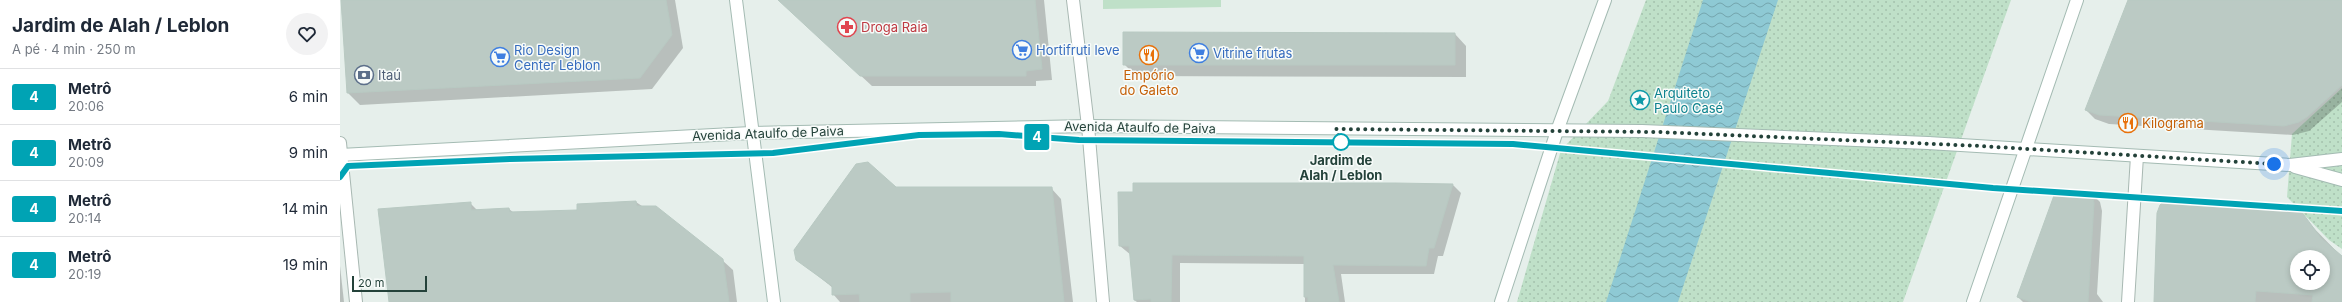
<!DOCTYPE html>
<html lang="pt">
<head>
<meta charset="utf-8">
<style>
  :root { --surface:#fff; --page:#f2f2f3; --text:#1f2937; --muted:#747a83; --line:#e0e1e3 }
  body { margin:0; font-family:Inter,sans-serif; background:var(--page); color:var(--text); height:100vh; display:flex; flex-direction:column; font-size:15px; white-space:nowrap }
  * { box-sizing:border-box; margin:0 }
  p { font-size:13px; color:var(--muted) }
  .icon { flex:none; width:22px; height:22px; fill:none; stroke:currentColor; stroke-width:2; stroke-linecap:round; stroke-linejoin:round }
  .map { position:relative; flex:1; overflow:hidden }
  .details { display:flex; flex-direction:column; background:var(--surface); width:340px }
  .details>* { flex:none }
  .badge { padding:0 8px; border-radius:3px; font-size:14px; line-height:26px }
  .tools { position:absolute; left:1950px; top:250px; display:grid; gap:8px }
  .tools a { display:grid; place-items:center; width:40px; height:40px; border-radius:50%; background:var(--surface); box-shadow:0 2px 6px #0003; font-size:20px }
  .scale { position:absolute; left:12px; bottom:10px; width:75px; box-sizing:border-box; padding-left:4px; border:2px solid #24423a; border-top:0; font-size:11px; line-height:14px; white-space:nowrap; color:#24423a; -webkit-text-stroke:3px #f7fbf9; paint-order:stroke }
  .you { position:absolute; width:20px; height:20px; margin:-10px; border:3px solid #fff; border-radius:50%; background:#1a73e8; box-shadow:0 0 0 6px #1a73e833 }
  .map>.badge { position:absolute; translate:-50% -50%; box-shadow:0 0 0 2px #fff }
  .round { display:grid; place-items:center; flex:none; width:42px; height:42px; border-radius:21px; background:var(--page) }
  .headline { display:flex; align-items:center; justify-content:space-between; height:68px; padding:0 12px }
  h1 { font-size:19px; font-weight:700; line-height:30px }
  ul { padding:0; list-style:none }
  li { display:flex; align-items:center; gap:12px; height:56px; padding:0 12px; border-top:1px solid var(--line) }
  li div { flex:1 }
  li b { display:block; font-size:15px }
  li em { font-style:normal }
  li .badge { min-width:44px; font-weight:700; text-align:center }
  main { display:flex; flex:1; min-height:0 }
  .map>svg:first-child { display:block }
</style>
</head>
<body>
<main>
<section class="details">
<div class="headline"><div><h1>Jardim de Alah / Leblon</h1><p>A pé · 4 min · 250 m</p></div><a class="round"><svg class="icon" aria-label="heart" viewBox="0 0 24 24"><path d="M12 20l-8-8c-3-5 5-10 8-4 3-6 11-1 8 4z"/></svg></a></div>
<ul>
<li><span class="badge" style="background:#00a3b4;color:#fff">4</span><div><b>Metrô</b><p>20:06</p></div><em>6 min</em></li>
<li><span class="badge" style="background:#00a3b4;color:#fff">4</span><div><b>Metrô</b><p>20:09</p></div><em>9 min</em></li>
<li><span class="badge" style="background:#00a3b4;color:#fff">4</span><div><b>Metrô</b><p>20:14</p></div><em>14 min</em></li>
<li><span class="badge" style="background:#00a3b4;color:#fff">4</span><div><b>Metrô</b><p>20:19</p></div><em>19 min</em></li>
</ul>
</section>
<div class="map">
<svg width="2002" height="302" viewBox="0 0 2002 302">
  <defs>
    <pattern id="park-dots" width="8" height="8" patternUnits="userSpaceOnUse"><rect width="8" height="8" fill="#bfe0c8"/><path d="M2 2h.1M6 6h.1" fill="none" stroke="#a4c1ad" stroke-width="1.8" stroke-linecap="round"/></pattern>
    <pattern id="water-waves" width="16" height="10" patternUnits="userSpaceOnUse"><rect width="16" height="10" fill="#8ec9d4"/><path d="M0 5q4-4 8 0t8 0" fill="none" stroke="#74a5ad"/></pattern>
  </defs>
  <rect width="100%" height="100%" fill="#e6efeb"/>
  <polygon fill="#bfe0c8" points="763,0 881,0 881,7 763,9"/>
  <g fill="url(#park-dots)">
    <polygon points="1306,0 1671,0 1563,302 1177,302 1221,150 1268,101"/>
    <polygon points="2002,88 2002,249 1989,240 1947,197 1952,134"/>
  </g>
  <polygon fill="url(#water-waves)" points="1363,0 1438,0 1338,302 1266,302"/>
  <g fill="#0003" fill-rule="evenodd">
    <polygon points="2,0 335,0 343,48 312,89 20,105 8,93"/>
    <polygon points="449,0 704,0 712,80 696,81 696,86 532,86 462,21"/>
    <polygon points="1791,0 2002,0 2002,102 1969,131 1953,135 1769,124 1755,119 1746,110"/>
    <polygon points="1115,34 1126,46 1126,77 796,76 784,64"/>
    <polygon points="794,184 1113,185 1121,193 1103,256 1098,256 1094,274 1001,274 1005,302 965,302 965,264 840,263 840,302 797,302 794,300 791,255 780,246 794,193"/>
    <polygon points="555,188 711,188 721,199 733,302 500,302 493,294 493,288 457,259"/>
    <polygon points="1752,194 1760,202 1762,211 1757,294 1763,302 1683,302 1678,297"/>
    <polygon points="296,202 382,260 393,270 397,302 50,302 130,203 138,211 169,209 174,213 238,211"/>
    <path d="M1963 217 2002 257V302H1814ZM1957 257H1983V283H1957Z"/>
    <polygon points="0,266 4,302 0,302"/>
  </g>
  <g fill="#bbcac4" stroke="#b8c9c2" fill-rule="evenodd">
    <polygon points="1,0 326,0 332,35 300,78 7,93"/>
    <polygon points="438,0 695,0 702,69 686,71 686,76 520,76"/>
    <polygon points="1788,0 2002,0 2002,85 1967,117 1959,122 1944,126 1759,115 1745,110"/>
    <polygon points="783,32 1115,33 1115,65 783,65"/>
    <polygon points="528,162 556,187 712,187 724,302 611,302 611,292 570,293 570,302 520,302 519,294 492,295 492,286 456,260 454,250 516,164"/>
    <polygon points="793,183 1055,183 1113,184 1094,248 1089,248 1086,266 993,265 999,302 968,302 968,297 964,297 964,256 832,255 831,302 811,302 811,299 794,300 789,246 779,246 778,192 793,192"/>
    <polygon points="1716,190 1752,193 1754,203 1748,302 1691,302 1677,297"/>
    <path d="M1837 197 1954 206 1964 215 1981 238 2002 256V302H1972L1973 295 1916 291 1915 302H1814L1817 213 1820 205 1826 199ZM1957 257H1983V283H1957Z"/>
    <polygon points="296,201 297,206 316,206 383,259 389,302 49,302 38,209 131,202 131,210 169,208 170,212 237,210 237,204"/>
  </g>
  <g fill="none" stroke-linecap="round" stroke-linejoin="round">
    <defs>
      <g id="street">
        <polyline points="733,0 748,126 763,302"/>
        <polyline points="0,143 16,302"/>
        <polyline points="1788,302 1797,156"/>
      </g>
      <g id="secondary">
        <polyline points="396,0 434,302"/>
        <polyline points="1588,143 1950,165 2002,159"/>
        <polyline points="0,155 411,133 748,126 1302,131"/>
        <polyline points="1955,167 2002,180"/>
        <polyline points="1161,302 1217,131 1265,0"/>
        <polyline points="1633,302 1737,0"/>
      </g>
    </defs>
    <use href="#street" stroke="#a8b8b2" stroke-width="14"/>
    <use href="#secondary" stroke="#a4bbb3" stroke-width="14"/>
    <use href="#street" stroke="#fff" stroke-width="12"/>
    <use href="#secondary" stroke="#fff" stroke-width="12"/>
    <defs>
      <polyline id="secondary-bridge" points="1302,131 1588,143"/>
    </defs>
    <use href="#secondary-bridge" stroke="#a4bbb3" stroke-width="14" stroke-linecap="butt"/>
    <use href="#secondary-bridge" stroke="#fff" stroke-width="12"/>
  </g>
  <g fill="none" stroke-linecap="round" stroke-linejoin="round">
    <defs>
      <polyline id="line" points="0,177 8,166 170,159 433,153 579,135 659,134 739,140 1173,144 1653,188 2002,211"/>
    </defs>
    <use href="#line" stroke="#fff" stroke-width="9"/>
    <use href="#line" stroke="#00a3b4" stroke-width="6"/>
    <polyline stroke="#24423a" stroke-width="4" stroke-dasharray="0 7.2" points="1001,142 996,129 1318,132 1640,146 1934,164"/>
  </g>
  <defs>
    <symbol id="pharmacy-ring" viewBox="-11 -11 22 22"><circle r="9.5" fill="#f7fbf9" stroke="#e0444e" stroke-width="1.5"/><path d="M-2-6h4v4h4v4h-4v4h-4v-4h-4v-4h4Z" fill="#e0444e"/></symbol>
    <symbol id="supermarket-ring" viewBox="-11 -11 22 22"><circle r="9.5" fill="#f7fbf9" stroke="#3f7fe0" stroke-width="1.5"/><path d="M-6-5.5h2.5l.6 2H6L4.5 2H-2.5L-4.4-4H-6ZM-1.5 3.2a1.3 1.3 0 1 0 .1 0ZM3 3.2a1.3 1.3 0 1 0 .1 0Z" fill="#3f7fe0"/></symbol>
    <symbol id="restaurant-ring" viewBox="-11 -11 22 22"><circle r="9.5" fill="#f7fbf9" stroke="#e8710a" stroke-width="1.5"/><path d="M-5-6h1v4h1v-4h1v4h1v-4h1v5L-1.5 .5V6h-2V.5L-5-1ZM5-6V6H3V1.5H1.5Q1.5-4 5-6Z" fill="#e8710a"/></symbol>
    <symbol id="bank-ring" viewBox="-11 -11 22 22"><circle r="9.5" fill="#f7fbf9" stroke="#5c6f8a" stroke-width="1.5"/><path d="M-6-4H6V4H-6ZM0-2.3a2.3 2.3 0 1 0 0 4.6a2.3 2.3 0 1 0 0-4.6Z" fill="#5c6f8a"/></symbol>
    <symbol id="sight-ring" viewBox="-11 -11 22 22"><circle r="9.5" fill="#f7fbf9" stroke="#0f9aa8" stroke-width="1.5"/><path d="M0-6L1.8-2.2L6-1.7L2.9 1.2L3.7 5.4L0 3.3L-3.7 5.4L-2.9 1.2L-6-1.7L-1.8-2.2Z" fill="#0f9aa8"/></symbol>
  </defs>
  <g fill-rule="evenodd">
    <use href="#pharmacy-ring" x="496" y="16" width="22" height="22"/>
    <use href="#supermarket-ring" x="671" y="39" width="22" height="22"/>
    <use href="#supermarket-ring" x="848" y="42" width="22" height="22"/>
    <use href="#restaurant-ring" x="798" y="44" width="22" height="22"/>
    <use href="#supermarket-ring" x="149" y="46" width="22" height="22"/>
    <use href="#bank-ring" x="13" y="64" width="22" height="22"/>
    <use href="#sight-ring" x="1289" y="89" width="22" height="22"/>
    <use href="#restaurant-ring" x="1777" y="112" width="22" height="22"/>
  </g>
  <circle fill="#fff" stroke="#00a3b4" stroke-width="2" cx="1001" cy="142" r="8"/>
  <g text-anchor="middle" stroke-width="3" stroke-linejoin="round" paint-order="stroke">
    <g font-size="13" fill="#be3a42" stroke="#f7fbf9" text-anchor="start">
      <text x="521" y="32">Droga Raia</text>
    </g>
    <g font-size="13" fill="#366cbe" stroke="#f7fbf9" text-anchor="start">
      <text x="174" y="55">Rio Design<tspan x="174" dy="15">Center Leblon</tspan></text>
      <text x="696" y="55">Hortifruti leve</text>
      <text x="873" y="58">Vitrine frutas</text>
    </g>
    <g font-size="13" fill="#4e5e75" stroke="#f7fbf9" text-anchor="start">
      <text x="38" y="80">Itaú</text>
    </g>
    <g font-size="13" fill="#c56008" stroke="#f7fbf9">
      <text x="809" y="80">Empório<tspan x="809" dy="15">do Galeto</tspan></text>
      <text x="1802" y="128" text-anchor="start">Kilograma</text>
    </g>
    <g font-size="13" fill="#0d838f" stroke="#f7fbf9" text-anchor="start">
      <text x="1314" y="98">Arquiteto<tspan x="1314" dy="15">Paulo Casé</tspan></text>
    </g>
    <g font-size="13" fill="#24423a" stroke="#f7fbf9">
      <text transform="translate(800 127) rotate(1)" y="5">Avenida Ataulfo de Paiva</text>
      <text transform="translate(428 133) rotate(-2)" y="5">Avenida Ataulfo de Paiva</text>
    </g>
    <g font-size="13" font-weight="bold" fill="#24423a" stroke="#f7fbf9">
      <text x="1001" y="165">Jardim de<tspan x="1001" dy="15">Alah / Leblon</tspan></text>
    </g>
  </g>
</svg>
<div class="tools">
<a><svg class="icon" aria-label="locate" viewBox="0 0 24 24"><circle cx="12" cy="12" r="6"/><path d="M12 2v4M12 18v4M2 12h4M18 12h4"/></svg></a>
</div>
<div class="scale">20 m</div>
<div class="you" style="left:1934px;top:164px"></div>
<b class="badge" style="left:697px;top:137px;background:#00a3b4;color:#fff">4</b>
</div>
</main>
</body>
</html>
